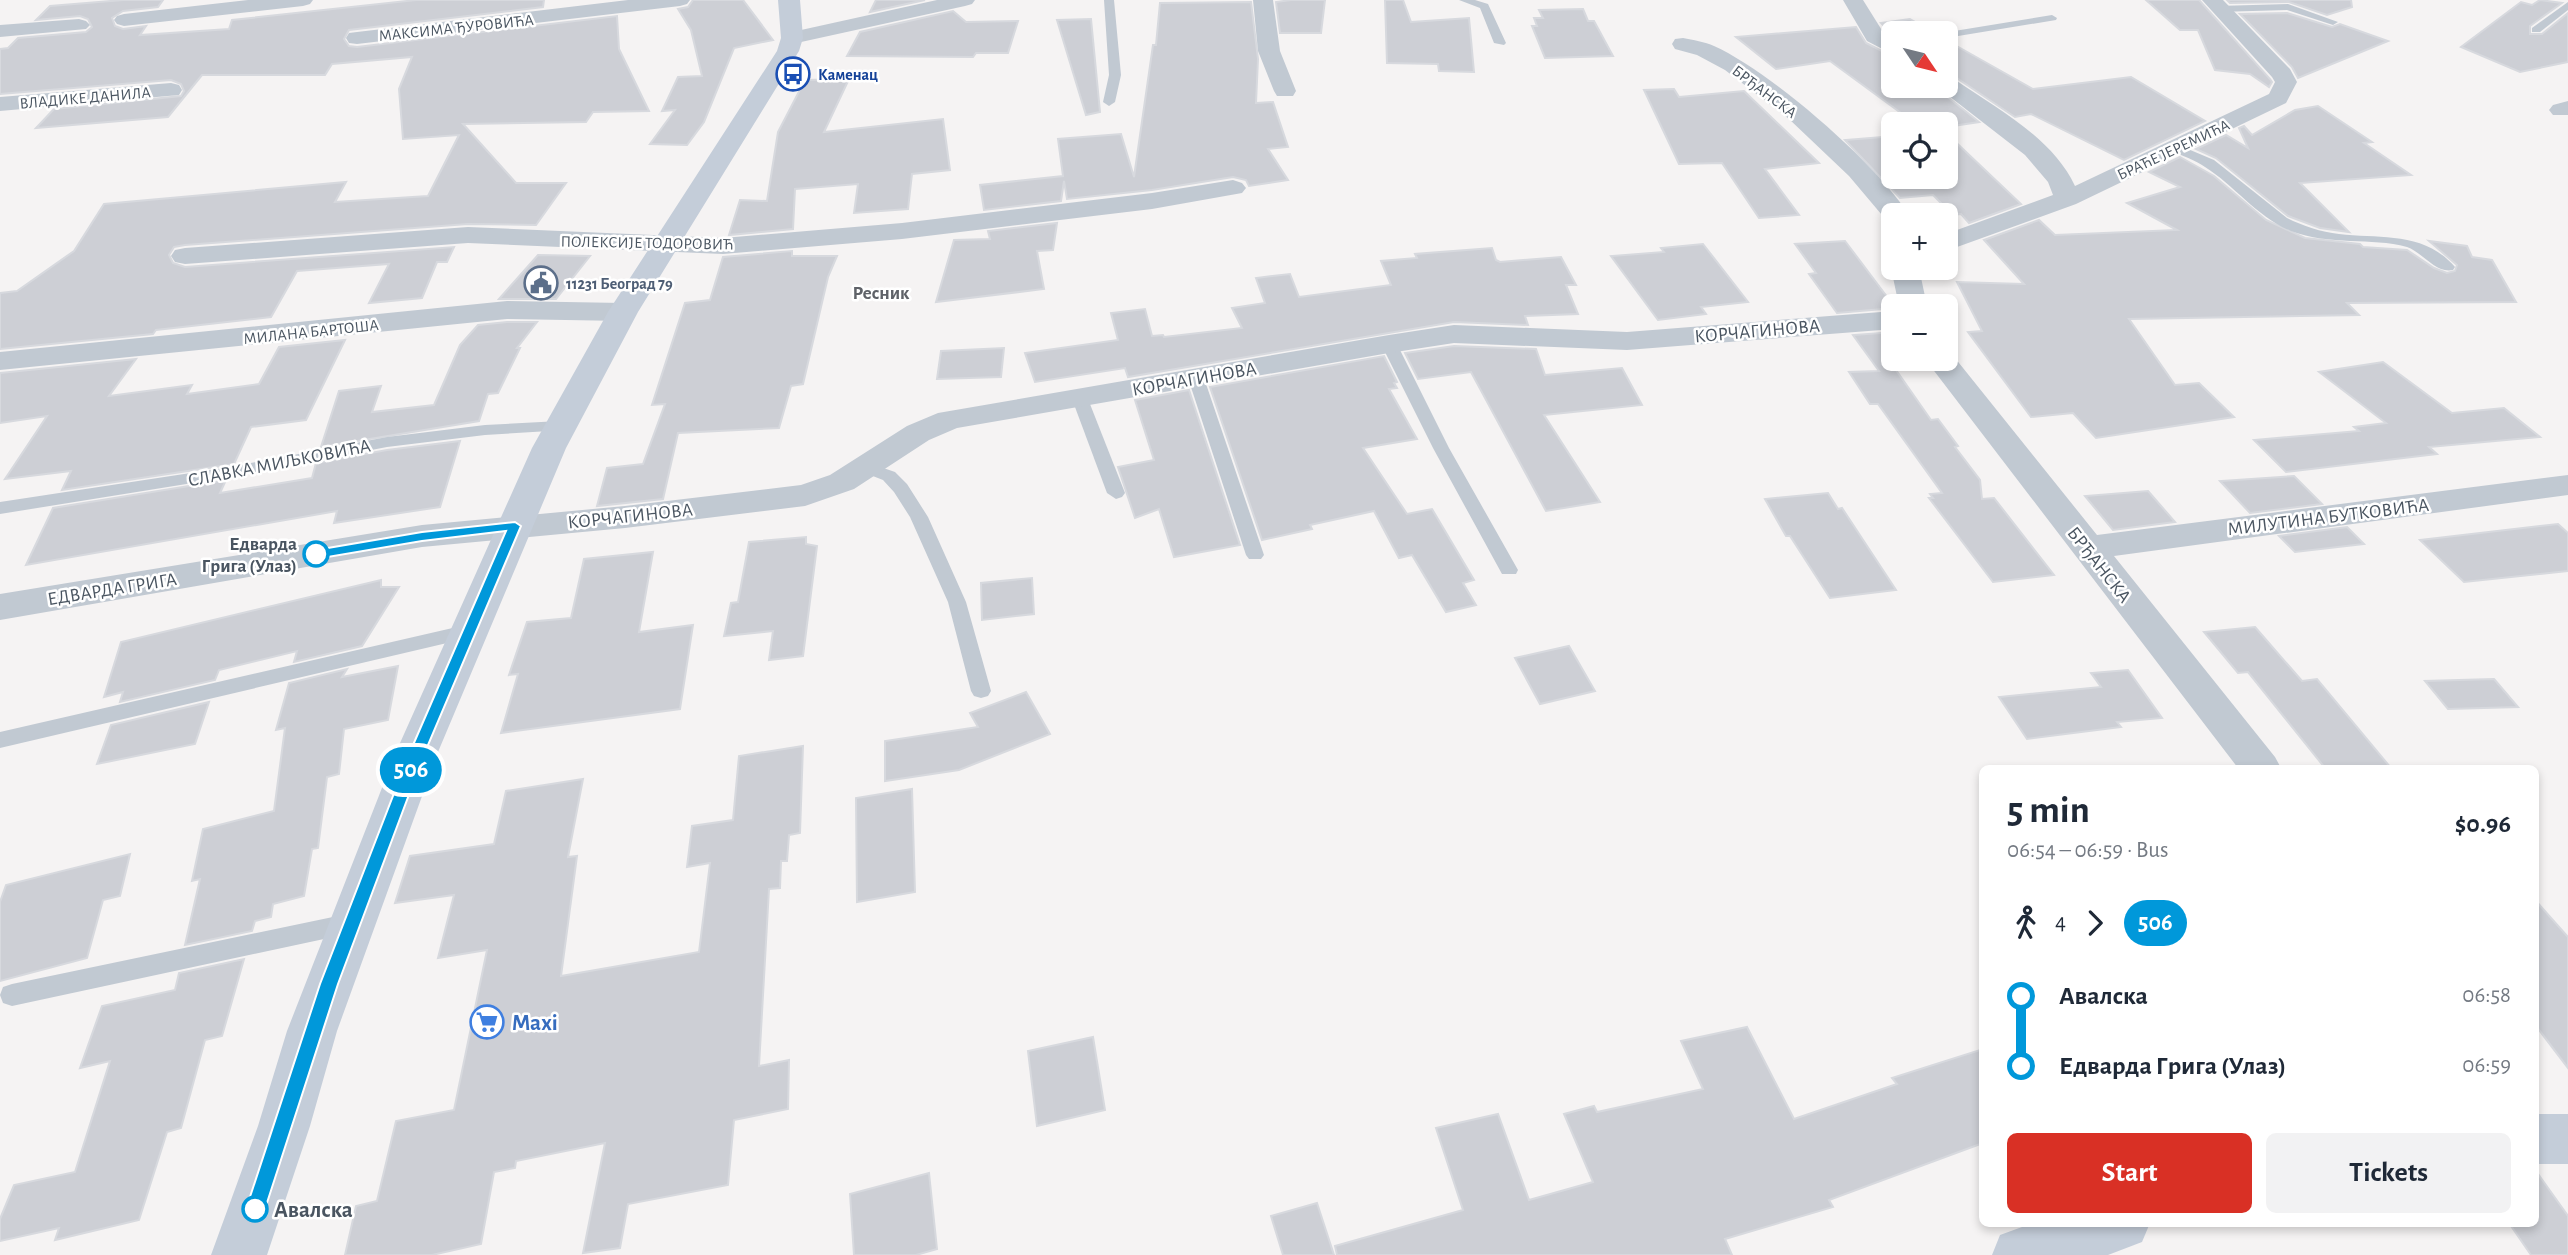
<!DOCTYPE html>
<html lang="en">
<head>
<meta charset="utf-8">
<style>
  :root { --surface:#fff; --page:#f2f2f3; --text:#1f2937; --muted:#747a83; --accent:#d93025 }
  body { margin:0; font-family:"Alegreya Sans",sans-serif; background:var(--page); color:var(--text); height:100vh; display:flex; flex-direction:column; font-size:26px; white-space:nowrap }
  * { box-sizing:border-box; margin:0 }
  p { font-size:23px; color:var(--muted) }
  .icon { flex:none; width:38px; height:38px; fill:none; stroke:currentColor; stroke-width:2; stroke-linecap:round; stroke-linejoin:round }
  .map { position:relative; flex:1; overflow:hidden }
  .panel { position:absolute; left:1979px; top:765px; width:560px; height:462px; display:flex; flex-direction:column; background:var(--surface); border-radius:10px; box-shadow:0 4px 10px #0003 }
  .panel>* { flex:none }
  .badge { padding:0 14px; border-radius:23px; font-size:24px; line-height:46px }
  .needle { width:46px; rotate:125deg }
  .tools { position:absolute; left:1881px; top:21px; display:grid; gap:14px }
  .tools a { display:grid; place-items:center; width:77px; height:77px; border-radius:10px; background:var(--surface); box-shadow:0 4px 10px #0003; font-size:35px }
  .map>.badge { position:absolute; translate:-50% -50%; box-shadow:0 0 0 4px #fff }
  .legs { display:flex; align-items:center; gap:10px; height:77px; padding:0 28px; font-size:23px }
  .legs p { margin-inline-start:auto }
  .overview { display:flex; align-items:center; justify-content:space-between; height:119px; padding:0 28px }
  h1 { font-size:38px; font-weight:700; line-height:52px }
  .button { display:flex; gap:14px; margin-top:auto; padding:14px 28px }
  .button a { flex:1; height:80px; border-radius:10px; background:var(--accent); color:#fff; font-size:28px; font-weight:700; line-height:80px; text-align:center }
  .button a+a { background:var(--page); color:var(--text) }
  ul { padding:0 28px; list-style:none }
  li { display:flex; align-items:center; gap:24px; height:70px; font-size:26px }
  li i { display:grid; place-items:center; width:10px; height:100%; margin:0 9px; background:currentColor }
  li i::after { content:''; width:18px; height:18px; margin:-9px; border:5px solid; border-radius:50%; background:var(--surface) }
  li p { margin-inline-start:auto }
  li:first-child i { background:linear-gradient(#0000 50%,currentColor 0) }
  li:last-child i { background:linear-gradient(currentColor 50%,#0000 0) }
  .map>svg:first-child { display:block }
</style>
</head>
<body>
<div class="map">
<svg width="2568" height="1255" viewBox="0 0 2568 1255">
  <rect width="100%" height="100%" fill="#f5f3f3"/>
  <g fill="#cdcfd5" stroke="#d7d9de" stroke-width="2">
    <polygon points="123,0 163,0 158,7 123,11 112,18 115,26 123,29 146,26 140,35 229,29 232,20 416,0 544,0 543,7 349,30 344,39 349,46 357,47 617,16 619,49 649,111 593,112 586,122 463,124 516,183 566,183 536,225 468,224 185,245 174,247 169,255 173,263 185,267 454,247 447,262 437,262 422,298 369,303 389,264 297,271 271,317 156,330 153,334 0,349 0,293 17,291 74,251 104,204 346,182 335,202 428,196 459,135 403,139 399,89 412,57 332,64 325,75 202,75 168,117 36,128 54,109 181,96 184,91 181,84 171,80 0,94 0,49 8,48 18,38 86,32 92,27 88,19 80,16 36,20 50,6"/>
    <polygon points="693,0 743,0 773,40 734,48 704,122 687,145 650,144 675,110 662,111 678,77 702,76 691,30 678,9 688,7"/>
    <polygon points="876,0 925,0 870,12"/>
    <polygon points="1291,0 1325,0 1321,33 1280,33 1276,2"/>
    <polygon points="1385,0 1403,0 1411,22 1469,18 1474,72 1439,71 1438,64 1387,63"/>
    <polygon points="2146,0 2199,0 2270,79 2272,82 2269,87 2250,74 2215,70 2198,30 2180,30"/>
    <polygon points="2227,0 2351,0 2352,7 2327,15 2289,2 2230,3"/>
    <polygon points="2540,0 2562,3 2530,26 2530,34 2542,34 2568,13 2568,62 2520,72 2461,47 2521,2 2532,5"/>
    <polygon points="1251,2 1258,59 1256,103 1273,102 1288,147 1268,149 1288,180 1249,186 1246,180 1233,177 1152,190 1067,199 1064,181 1061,201 984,210 980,185 1063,176 1058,139 1121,134 1134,177 1153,45 1156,45 1160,3"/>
    <polygon points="1583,9 1588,21 1594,21 1613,56 1545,58 1532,26 1537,26 1534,18 1543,18 1539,10"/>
    <polygon points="953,11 966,22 1018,21 1008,53 976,53 973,57 847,56 860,32"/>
    <polygon points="2287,13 2332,27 2340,24 2388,41 2298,78 2292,67 2240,14"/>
    <polygon points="1091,19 1100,112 1086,115 1057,20"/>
    <polygon points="1910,19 1934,33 1894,33 1894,36 1881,23"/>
    <polygon points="1856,27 1866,43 1894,57 1894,86 1934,86 1979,122 1946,127 1946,124 1916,124 1830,61 1776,69 1736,37"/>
    <polygon points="1946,40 2033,89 2131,77 2205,121 2124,160 2031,114 2015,117 1955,77 1946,75"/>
    <polygon points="849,79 824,132 943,119 950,170 912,174 908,209 854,213 858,184 795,189 793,229 729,235 740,200 767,201 778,132 805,80"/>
    <polygon points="1674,89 1679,97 1744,91 1819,163 1765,169 1799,215 1759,218 1722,163 1679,164 1644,90"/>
    <polygon points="2318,106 2372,142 2364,143 2411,175 2300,183 2349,232 2320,228 2288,216 2216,158 2196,149 2226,135 2248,148 2239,128 2244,126 2252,135 2295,110"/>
    <polygon points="1946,133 2021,204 1969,223 1961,214 1953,215 1933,195 1900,198 1845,140 1894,136 1894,177 1946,177"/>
    <polygon points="2180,157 2214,176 2266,220 2305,238 2360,244 2363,247 2407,250 2434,268 2447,273 2455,271 2457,265 2429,241 2467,246 2472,257 2492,260 2516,302 2347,303 2359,315 2129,319 2175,385 2199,383 2234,417 2096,438 2073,413 2031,417 1968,332 1982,331 1957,282 2024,284 1984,240 2039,220 2055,235 2177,230 2127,203 2180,187 2149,172"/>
    <polygon points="1057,223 1053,250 1037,251 1044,289 936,302 954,240 990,239 988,231"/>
    <polygon points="1845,241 1894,306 1894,308 1837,313 1809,274 1816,273 1795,244"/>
    <polygon points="1703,244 1748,302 1701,307 1706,314 1658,320 1611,256 1664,252 1661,248"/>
    <polygon points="1492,248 1496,260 1500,262 1561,257 1576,285 1566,285 1578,314 1525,316 1528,325 1454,322 1128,377 1125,368 1035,382 1025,353 1118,340 1111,313 1145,309 1152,336 1163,335 1164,337 1242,328 1232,308 1265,303 1256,278 1290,274 1299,297 1391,285 1381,261 1417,258 1415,254"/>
    <polygon points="792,251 792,256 837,256 828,277 803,384 791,386 779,428 678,433 663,499 597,506 607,468 643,464 665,404 652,405 685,303 710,300 723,257"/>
    <polygon points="538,255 590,256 556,299 499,299"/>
    <polygon points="507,322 537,322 517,348 520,348 498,393 488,394 479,421 321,447 339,391 381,386 372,412 434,405 460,345 478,325"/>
    <polygon points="1894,332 1894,370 1896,370 1931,420 1938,419 1958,446 1955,447 1980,480 1982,499 1994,498 2054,575 1993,582 1929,498 1933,498 1930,494 1942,493 1878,404 1870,404 1849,372 1879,371 1853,335"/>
    <polygon points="345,340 306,420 251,427 234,464 62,490 71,471 5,479 47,416 0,423 0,373 136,359 109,396 192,385 187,394 259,384 279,347"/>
    <polygon points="1454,346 1536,349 1545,375 1622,368 1642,405 1544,415 1600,502 1546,511 1471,372 1418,379 1405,353"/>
    <polygon points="1004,348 1001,377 937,379 941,351"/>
    <polygon points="1384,356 1397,382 1394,383 1397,388 1389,389 1417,439 1363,448 1407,514 1432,509 1474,580 1463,583 1476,605 1446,612 1412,555 1399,558 1374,511 1310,525 1312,529 1262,540 1210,387"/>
    <polygon points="2383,362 2452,413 2504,408 2540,437 2429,447 2437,454 2286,472 2254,440 2359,431 2354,427 2386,423 2319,372"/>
    <polygon points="1189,390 1240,545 1174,557 1159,509 1135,518 1118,467 1154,460 1135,400"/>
    <polygon points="460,441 440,507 334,523 337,511 26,565 53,508 226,480 220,493 312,478 316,463 387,450"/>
    <polygon points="2294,476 2322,504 2250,513 2220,481"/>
    <polygon points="2148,491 2175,522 2113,530 2085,496"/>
    <polygon points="1828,493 1838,509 1842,508 1896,590 1830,598 1790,536 1786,536 1765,499"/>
    <polygon points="2558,524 2568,533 2568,571 2464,582 2420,540"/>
    <polygon points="2347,527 2364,544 2295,552 2279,536"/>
    <polygon points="806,537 806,544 817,546 803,656 769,660 773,631 724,636 731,603 738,602 749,542"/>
    <polygon points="653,552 639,632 693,625 680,709 501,733 518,674 509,675 527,622 571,618 584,559"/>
    <polygon points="1032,578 1034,614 982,620 981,583"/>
    <polygon points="381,580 381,587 399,587 362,646 294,662 297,651 219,670 215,680 120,702 123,692 104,697 121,642"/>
    <polygon points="2255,627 2302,681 2317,679 2391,768 2325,768 2248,672 2238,673 2204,632"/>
    <polygon points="1569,646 1595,691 1540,704 1515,658"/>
    <polygon points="398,666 388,720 344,729 339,774 327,777 318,848 312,849 304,896 273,904 271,917 255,921 252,931 185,945 200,879 192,881 203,829 274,811 285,728 276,730 289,683 347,669 342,677"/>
    <polygon points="2128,670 2162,718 2117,722 2121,727 2027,739 1999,697 2101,687 2091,673"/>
    <polygon points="2494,679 2518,707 2448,709 2425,681"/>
    <polygon points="1026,692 1050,734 959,770 885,781 885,741 978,727 970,713"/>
    <polygon points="209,702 195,744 97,764 111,725"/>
    <polygon points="803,746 800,833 789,835 787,861 781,861 780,888 769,889 759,1066 789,1060 788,1109 734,1120 728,1185 628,1204 620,1248 583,1253 605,1143 516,1161 515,1168 494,1172 481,1244 432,1255 345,1255 356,1206 377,1201 396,1121 454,1110 487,950 438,958 454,895 395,903 410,856 494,844 506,791 583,779 568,857 577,856 561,976 699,952 710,863 687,867 692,826 733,820 739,756"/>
    <polygon points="912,789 915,892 857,902 856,798"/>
    <polygon points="130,854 120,896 103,900 87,958 0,981 0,902 6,885"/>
    <polygon points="2536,901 2568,937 2568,1068 2536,1026"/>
    <polygon points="244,959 222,1036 205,1040 181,1128 167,1132 139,1220 55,1240 59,1228 0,1241 0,1219 14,1185 75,1172 110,1061 80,1068 102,1006 175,990 179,973"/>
    <polygon points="1747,1027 1794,1119 1897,1084 1892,1078 1983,1049 1983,1143 1829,1200 1833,1207 1725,1239 1732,1255 1337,1255 1335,1246 1463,1210 1436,1128 1498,1114 1529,1200 1593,1182 1564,1114 1594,1106 1597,1112 1703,1089 1681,1041"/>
    <polygon points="1093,1037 1105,1110 1037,1126 1028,1051"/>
    <polygon points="2536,1171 2568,1216 2568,1255 2531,1255 2509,1223 2536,1223"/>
    <polygon points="929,1173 937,1249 916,1255 854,1255 850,1194"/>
    <polygon points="1317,1203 1334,1255 1283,1255 1271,1216"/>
  </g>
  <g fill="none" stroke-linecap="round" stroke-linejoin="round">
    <g fill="#c1c9d2" fill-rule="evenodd">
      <polygon points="1104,0 1114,0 1121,75 1115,102 1109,106 1103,102 1109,75"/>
      <polygon points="1459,0 1475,0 1488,4 1506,43 1504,45 1494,43 1480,8"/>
      <polygon points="2568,2 2568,10 2540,32 2532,32 2532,28"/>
      <polygon points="2288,4 2338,22 2333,25 2287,10 2218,12 2213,9 2218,6"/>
      <polygon points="2052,15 2057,18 2056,20 1946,38 1946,33 1942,33"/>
      <path d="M2176 144 2214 160 2287 218C2303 226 2321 232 2339 234 2381 239 2424 231 2455 267L2453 270C2436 274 2422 252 2407 247 2371 237 2330 246 2291 231 2258 218 2234 185 2205 167 2195 160 2183 156 2172 151L2170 148Z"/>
      <polygon points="1389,339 1397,344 1449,448 1518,570 1516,574 1502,574 1433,448 1381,344"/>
      <polygon points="1196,373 1204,378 1264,555 1261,559 1249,559 1246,555 1188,378"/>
      <polygon points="1080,394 1088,399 1125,493 1122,497 1116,499 1107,493 1072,399"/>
      <polygon points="560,421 568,426 566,430 485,435 387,447 230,477 0,514 0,502 230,467 387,437 485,425"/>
      <polygon points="866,462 895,472 907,484 928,517 966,602 991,691 988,696 981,698 974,696 971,691 948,602 910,517 894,492 883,480 860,471 857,467"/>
      <polygon points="470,624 477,626 480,631 477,636 0,748 0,732"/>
      <polygon points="352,913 360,916 364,923 360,930 352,933 12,1006 3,1003 0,995 3,987 12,984"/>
    </g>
    <g fill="#c1c9d2" fill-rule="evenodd">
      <polygon points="248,0 313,0 310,4 303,6 124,26 117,24 114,20 117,16 124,14"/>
      <polygon points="628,0 690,0 687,4 680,6 357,44 349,43 346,38 349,33 357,32"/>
      <polygon points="937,0 975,0 972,4 965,6 792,44 784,43 781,38 784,33 792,32"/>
      <polygon points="1253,0 1273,0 1280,51 1296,91 1293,96 1277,96 1274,91 1258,51"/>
      <polygon points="1843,0 1863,0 1883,32 1894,39 1894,55 1867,41"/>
      <path d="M2202 0H2223L2290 69 2297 82 2286 103 2076 204 1946 251V234L2053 195 2048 182 2025 155 1936 86H1946V77L1954 79C1996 108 2052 137 2075 186L2269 94 2275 82 2272 77Z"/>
      <polygon points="79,19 86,21 90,25 86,29 0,37 0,25"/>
      <path d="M1683 38C1693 40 1705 42 1714 46 1770 71 1877 164 1909 215H1894V222L1887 221 1849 176 1789 119 1725 70 1697 55 1675 49 1672 44 1675 39Z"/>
      <polygon points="171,83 179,85 182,90 179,95 0,111 0,97"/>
      <polygon points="2568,101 2568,115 2553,115 2549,110 2553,105"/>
      <polygon points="1233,180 1242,183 1246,188 1242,193 1152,209 902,239 723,254 468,243 185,264 175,262 171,256 175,250 185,248 468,227 723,238 902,223 1152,193"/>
      <polygon points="1894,265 1894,268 1919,268 1927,306 1899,306 1891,268"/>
      <polygon points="507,301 623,303 633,306 637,312 633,318 623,321 507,319 0,370 0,352"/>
      <polygon points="1894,311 1894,329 1627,350 1454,343 1389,353 957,428 929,440 854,489 805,506 625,528 422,547 0,620 0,594 422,525 625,506 801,485 830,475 907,426 938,413 1389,335 1454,325 1627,332"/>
      <polygon points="1946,352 1951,353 2097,535 2568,475 2568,495 2114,556 2275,757 2281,768 2238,768 1925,359 1946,359"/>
    </g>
    <g fill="#c4cdd9" fill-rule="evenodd">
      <polygon points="778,0 800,0 803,38 799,51 638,312 566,448 438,752 337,1031 310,1126 267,1255 211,1255 258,1126 287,1031 396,752 532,448 608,312 777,51 781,38"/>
      <rect x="2536" y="1114" width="32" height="50"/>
      <polygon points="2033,1223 2150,1223 2142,1242 2108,1255 1992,1255 2000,1235"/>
    </g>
  </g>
  <polygon fill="#0098da" stroke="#fff" stroke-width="2" points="515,522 521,526 425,752 338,984 265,1209 262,1216 255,1219 248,1216 246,1209 320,984 410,752 506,531 422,541 316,559 309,554 316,550 422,532"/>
  <defs>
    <symbol id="bus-ring" viewBox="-11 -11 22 22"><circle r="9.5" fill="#fff" stroke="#1a4fb4" stroke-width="1.5"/><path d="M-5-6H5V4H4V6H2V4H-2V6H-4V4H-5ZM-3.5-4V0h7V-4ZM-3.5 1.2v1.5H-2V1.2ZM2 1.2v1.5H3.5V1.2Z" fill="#1a4fb4"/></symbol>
    <symbol id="civic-ring" viewBox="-11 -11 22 22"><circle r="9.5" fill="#fff" stroke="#5c6f8a" stroke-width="1.5"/><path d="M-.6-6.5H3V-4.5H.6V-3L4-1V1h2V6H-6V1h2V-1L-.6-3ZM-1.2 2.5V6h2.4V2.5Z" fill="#5c6f8a"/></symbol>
    <symbol id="supermarket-ring" viewBox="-11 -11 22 22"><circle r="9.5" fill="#fff" stroke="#3f7fe0" stroke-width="1.5"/><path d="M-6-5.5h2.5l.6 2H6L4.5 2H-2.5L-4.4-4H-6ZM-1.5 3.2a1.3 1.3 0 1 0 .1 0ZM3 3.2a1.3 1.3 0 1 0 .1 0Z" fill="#3f7fe0"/></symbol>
  </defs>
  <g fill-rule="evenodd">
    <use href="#bus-ring" x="774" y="55" width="38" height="38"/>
    <use href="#civic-ring" x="522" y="264" width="38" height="38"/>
    <use href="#supermarket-ring" x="468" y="1003" width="38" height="38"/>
  </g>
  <g fill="#fff" stroke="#0098da" stroke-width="3.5">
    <circle cx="316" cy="554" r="12"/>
    <circle cx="255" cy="1209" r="12"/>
  </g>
  <g text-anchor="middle" stroke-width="5" stroke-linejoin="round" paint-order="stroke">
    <g font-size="16" fill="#4a5561" stroke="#fff">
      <text transform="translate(456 27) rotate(-6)" y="6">МАКСИМА ЂУРОВИЋА</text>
      <text transform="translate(1765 91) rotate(37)" y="6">БРЂАНСКА</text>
      <text transform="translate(85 97) rotate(-5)" y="6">ВЛАДИКЕ ДАНИЛА</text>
      <text transform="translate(2173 149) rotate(-25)" y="6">БРАЋЕ ЈЕРЕМИЋА</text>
      <text transform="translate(647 242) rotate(1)" y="6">ПОЛЕКСИЈЕ ТОДОРОВИЋ</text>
      <text transform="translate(311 331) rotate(-6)" y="6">МИЛАНА БАРТОША</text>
    </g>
    <g font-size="16" font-weight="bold" fill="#164399" stroke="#fff" text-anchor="start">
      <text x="818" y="80">Каменац</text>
    </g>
    <g font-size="16" font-weight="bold" fill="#4e5e75" stroke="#fff" text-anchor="start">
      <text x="566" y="289">11231 Београд 79</text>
    </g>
    <g font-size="19" font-weight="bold" fill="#5f6268" stroke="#fff">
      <text x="881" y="299">Ресник</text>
    </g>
    <g font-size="19" fill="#4a5561" stroke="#fff">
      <text transform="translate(1757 330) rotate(-5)" y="7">КОРЧАГИНОВА</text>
      <text transform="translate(1194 378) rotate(-10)" y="7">КОРЧАГИНОВА</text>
      <text transform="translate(279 462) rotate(-11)" y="7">СЛАВКА МИЉКОВИЋА</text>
      <text transform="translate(630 515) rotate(-6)" y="7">КОРЧАГИНОВА</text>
      <text transform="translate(2328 516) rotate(-7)" y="7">МИЛУТИНА БУТКОВИЋА</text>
      <text transform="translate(2100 564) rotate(52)" y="7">БРЂАНСКА</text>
      <text transform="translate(112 588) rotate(-9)" y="7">ЕДВАРДА ГРИГА</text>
    </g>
    <g font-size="19" font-weight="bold" fill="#4a5561" stroke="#fff" text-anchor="end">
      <text x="297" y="550">Едварда<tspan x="297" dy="22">Грига (Улаз)</tspan></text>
    </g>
    <g font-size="23" font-weight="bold" fill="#366cbe" stroke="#fff" text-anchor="start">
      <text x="512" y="1030">Maxi</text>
    </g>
    <g font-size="23" font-weight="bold" fill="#4a5561" stroke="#fff" text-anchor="start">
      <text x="274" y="1217">Авалска</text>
    </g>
  </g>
</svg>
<div class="tools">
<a><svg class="needle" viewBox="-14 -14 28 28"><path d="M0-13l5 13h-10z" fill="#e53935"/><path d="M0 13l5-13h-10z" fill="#747a83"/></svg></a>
<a><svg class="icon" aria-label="locate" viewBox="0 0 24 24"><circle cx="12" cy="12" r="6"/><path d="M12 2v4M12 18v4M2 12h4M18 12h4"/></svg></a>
<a>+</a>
<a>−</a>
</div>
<b class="badge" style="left:411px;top:770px;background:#0098da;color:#fff">506</b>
<section class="panel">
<div class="overview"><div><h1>5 min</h1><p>06:54 – 06:59 · Bus</p></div><b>$0.96</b></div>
<div class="legs"><svg class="icon" aria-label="walk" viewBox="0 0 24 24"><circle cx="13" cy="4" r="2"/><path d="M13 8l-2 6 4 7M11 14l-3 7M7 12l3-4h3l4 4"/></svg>4<svg class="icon" aria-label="forward" viewBox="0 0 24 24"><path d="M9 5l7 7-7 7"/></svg><b class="badge" style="background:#0098da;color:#fff">506</b></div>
<ul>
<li><i style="color:#0098da"></i><b>Авалска</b><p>06:58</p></li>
<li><i style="color:#0098da"></i><b>Едварда Грига (Улаз)</b><p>06:59</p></li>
</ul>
<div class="button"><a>Start</a><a>Tickets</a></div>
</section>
</div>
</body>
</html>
